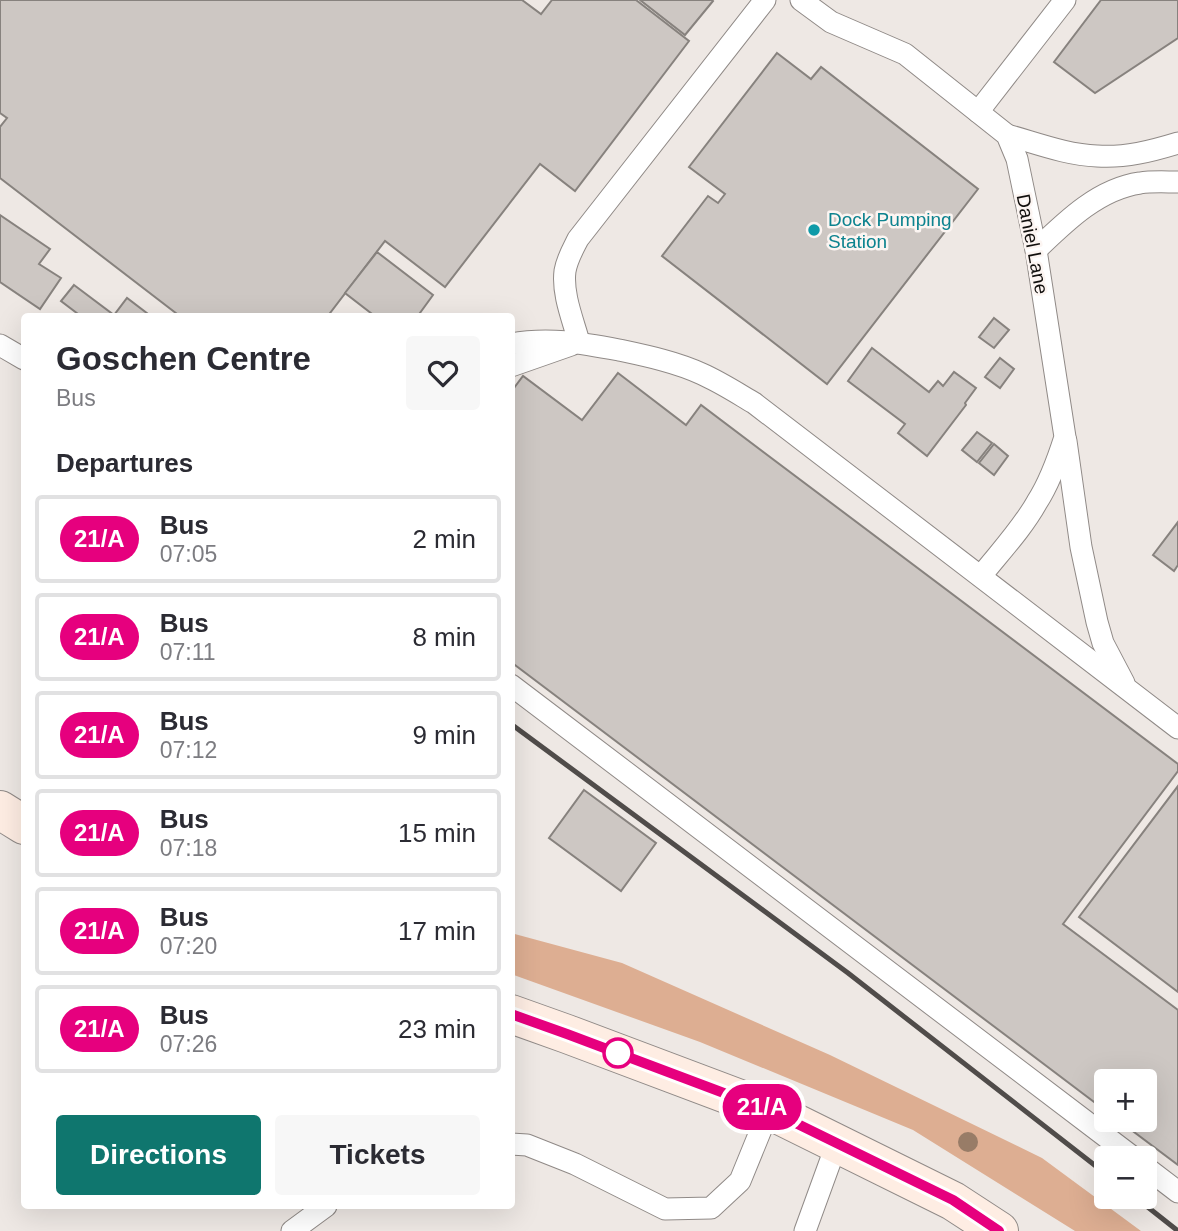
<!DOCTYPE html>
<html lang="en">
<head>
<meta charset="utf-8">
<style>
  :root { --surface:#fff; --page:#f7f7f7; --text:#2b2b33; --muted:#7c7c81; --line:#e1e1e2; --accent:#0f766e }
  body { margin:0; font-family:Helvetica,sans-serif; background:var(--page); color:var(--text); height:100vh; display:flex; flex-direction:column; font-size:26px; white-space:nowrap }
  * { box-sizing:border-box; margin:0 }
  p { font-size:23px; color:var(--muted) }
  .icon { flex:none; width:38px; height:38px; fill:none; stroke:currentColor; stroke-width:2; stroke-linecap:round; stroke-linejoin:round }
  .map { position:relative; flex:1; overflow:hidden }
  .panel { position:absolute; left:21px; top:313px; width:494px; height:896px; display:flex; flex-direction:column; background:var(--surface); border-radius:7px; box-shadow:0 7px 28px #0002 }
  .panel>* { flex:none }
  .badge { padding:0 14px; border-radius:23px; font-size:24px; line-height:46px }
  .buttons { position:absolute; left:1094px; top:1069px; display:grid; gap:14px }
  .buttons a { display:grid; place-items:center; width:63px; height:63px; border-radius:7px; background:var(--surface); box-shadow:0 7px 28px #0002; font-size:35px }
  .map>.badge { position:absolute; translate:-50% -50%; box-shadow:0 0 0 4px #fff }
  h2 { padding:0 35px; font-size:26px; line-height:63px }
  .round { display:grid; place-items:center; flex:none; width:74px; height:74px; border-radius:7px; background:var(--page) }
  .head { display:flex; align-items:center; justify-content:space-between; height:119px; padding:0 35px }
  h1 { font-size:33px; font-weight:700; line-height:52px }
  .cta { display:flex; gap:14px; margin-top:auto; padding:14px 35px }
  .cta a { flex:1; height:80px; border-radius:7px; background:var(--accent); color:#fff; font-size:28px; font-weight:700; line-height:80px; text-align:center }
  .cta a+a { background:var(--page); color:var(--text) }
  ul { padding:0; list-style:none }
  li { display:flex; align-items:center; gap:21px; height:88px; margin:0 14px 10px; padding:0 21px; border:4px solid var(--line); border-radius:7px }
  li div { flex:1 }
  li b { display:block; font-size:26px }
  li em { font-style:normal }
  li .badge { min-width:77px; font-weight:700; text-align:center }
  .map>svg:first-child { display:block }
</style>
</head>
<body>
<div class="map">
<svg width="1178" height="1231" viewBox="0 0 1178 1231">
  <rect width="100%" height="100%" fill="#eee8e4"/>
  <polygon fill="#ddae92" points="511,933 622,963 830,1055 1042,1158 1141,1231 1075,1231 913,1130 700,1042 511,974"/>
  <g fill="#cdc7c3" stroke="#87827e" stroke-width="2">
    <polygon points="0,0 522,0 541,14 552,0 636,0 689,41 575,191 540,164 445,287 385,241 327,317 181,317 0,178 0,127 7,118 0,113"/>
    <polygon points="640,0 712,0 713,1 685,35"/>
    <polygon points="1101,0 1178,0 1178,38 1095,93 1054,62"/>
    <polygon points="777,53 811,79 821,67 978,189 827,384 662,256 708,196 718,203 725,194 689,167"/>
    <polygon points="0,215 50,249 39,264 61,278 40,309 0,282"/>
    <polygon points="377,252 433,295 417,317 376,317 345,293"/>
    <polygon points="74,285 114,315 127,298 152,317 82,317 61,301"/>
    <polygon points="994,318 1009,330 994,348 979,337"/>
    <polygon points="872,348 929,392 938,381 943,386 954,372 976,388 965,403 966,405 927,456 898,433 905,424 848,381"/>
    <polygon points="1000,358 1014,369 1000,388 985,377"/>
    <polygon points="618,373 686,425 701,405 1178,764 1178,771 1063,924 1178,1010 1178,1165 1118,1120 1144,1120 1144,1082 1106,1082 1106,1111 511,662 511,392 523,376 582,420"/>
    <polygon points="977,432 992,443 977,462 962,450"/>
    <polygon points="994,444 1008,456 994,475 979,463"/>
    <polygon points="1178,522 1178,565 1174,571 1153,555"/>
    <polygon points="1178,786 1178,992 1079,917"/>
    <polygon points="584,790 656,843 621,891 549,838"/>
  </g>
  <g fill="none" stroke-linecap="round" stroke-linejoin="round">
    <defs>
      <g id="lane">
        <path d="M801 0 831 22 905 54 1007 135 1017 159 1036 250 1065 437C1058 459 1050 482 1037 502 1022 529 1000 552 981 576"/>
        <polyline points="978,112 1065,0"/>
        <path d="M1007 135C1036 143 1067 155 1097 156 1125 158 1152 151 1178 143"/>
        <path d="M1036 250C1065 222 1098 189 1140 183 1152 181 1166 182 1178 182"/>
        <path d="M579 342C573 320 562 294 565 271 567 259 573 249 578 239L765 0"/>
        <path d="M511 344C548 337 582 343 619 350 647 356 676 362 702 374 720 382 737 393 754 403L1178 728"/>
        <polyline points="0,345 24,359"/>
        <polyline points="511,366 571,345"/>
        <polyline points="1066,441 1081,547 1097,622 1103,643 1124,683"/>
        <polyline points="511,685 1134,1158"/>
        <polyline points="511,1144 527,1145 575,1164 665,1209 711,1208 740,1181 769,1110"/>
        <polyline points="1144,1166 1178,1192"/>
        <polyline points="292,1231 326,1206"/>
        <polyline points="805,1231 837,1143"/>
      </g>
      <g id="secondary">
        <polyline points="0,810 24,825"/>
        <polyline points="511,1014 567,1034 769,1110 953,1201 999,1231"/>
      </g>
    </defs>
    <use href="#lane" stroke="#908a87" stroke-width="23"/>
    <use href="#secondary" stroke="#908a87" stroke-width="40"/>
    <use href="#lane" stroke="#fff" stroke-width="21"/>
    <use href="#secondary" stroke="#feede3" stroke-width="38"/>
    <g stroke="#504c4a" stroke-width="5">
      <polyline points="511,724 848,973 1106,1174"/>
      <polyline points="1135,1197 1178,1231"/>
    </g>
  </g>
  <circle fill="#987c67" cx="968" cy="1142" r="10"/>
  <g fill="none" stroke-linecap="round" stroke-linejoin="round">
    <defs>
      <polyline id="line" points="511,1014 567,1034 769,1110 953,1200 999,1231"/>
    </defs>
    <use href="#line" stroke="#fff" stroke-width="16"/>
    <use href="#line" stroke="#e6007e" stroke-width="10"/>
  </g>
  <circle fill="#0f9aa8" stroke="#fcf5f2" stroke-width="2.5" cx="814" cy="230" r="7"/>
  <circle fill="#fff" stroke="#e6007e" stroke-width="3.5" cx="618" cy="1053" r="14"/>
  <g text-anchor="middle" stroke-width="5" stroke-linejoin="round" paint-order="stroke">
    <g font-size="19" fill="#0d838f" stroke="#fcf5f2" text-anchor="start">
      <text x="828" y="226">Dock Pumping<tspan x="828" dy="22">Station</tspan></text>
    </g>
    <g font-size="19" fill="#12100e" stroke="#fcf5f2">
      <text transform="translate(1033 244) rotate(79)" y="7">Daniel Lane</text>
    </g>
  </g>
</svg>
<div class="buttons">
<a>+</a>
<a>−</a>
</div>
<b class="badge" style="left:762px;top:1107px;background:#e6007e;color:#fff">21/A</b>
<section class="panel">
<div class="head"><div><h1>Goschen Centre</h1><p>Bus</p></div><a class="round"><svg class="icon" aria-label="heart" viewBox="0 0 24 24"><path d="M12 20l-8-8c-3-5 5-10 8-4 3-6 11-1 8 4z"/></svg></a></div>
<h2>Departures</h2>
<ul>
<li><span class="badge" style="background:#e6007e;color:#fff">21/A</span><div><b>Bus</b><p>07:05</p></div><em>2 min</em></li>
<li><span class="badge" style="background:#e6007e;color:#fff">21/A</span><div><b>Bus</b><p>07:11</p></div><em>8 min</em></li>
<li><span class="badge" style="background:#e6007e;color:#fff">21/A</span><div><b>Bus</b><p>07:12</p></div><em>9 min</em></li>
<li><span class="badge" style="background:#e6007e;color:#fff">21/A</span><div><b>Bus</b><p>07:18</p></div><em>15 min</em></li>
<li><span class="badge" style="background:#e6007e;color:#fff">21/A</span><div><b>Bus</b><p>07:20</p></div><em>17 min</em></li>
<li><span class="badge" style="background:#e6007e;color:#fff">21/A</span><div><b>Bus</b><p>07:26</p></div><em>23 min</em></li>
</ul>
<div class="cta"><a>Directions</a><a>Tickets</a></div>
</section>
</div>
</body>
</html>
